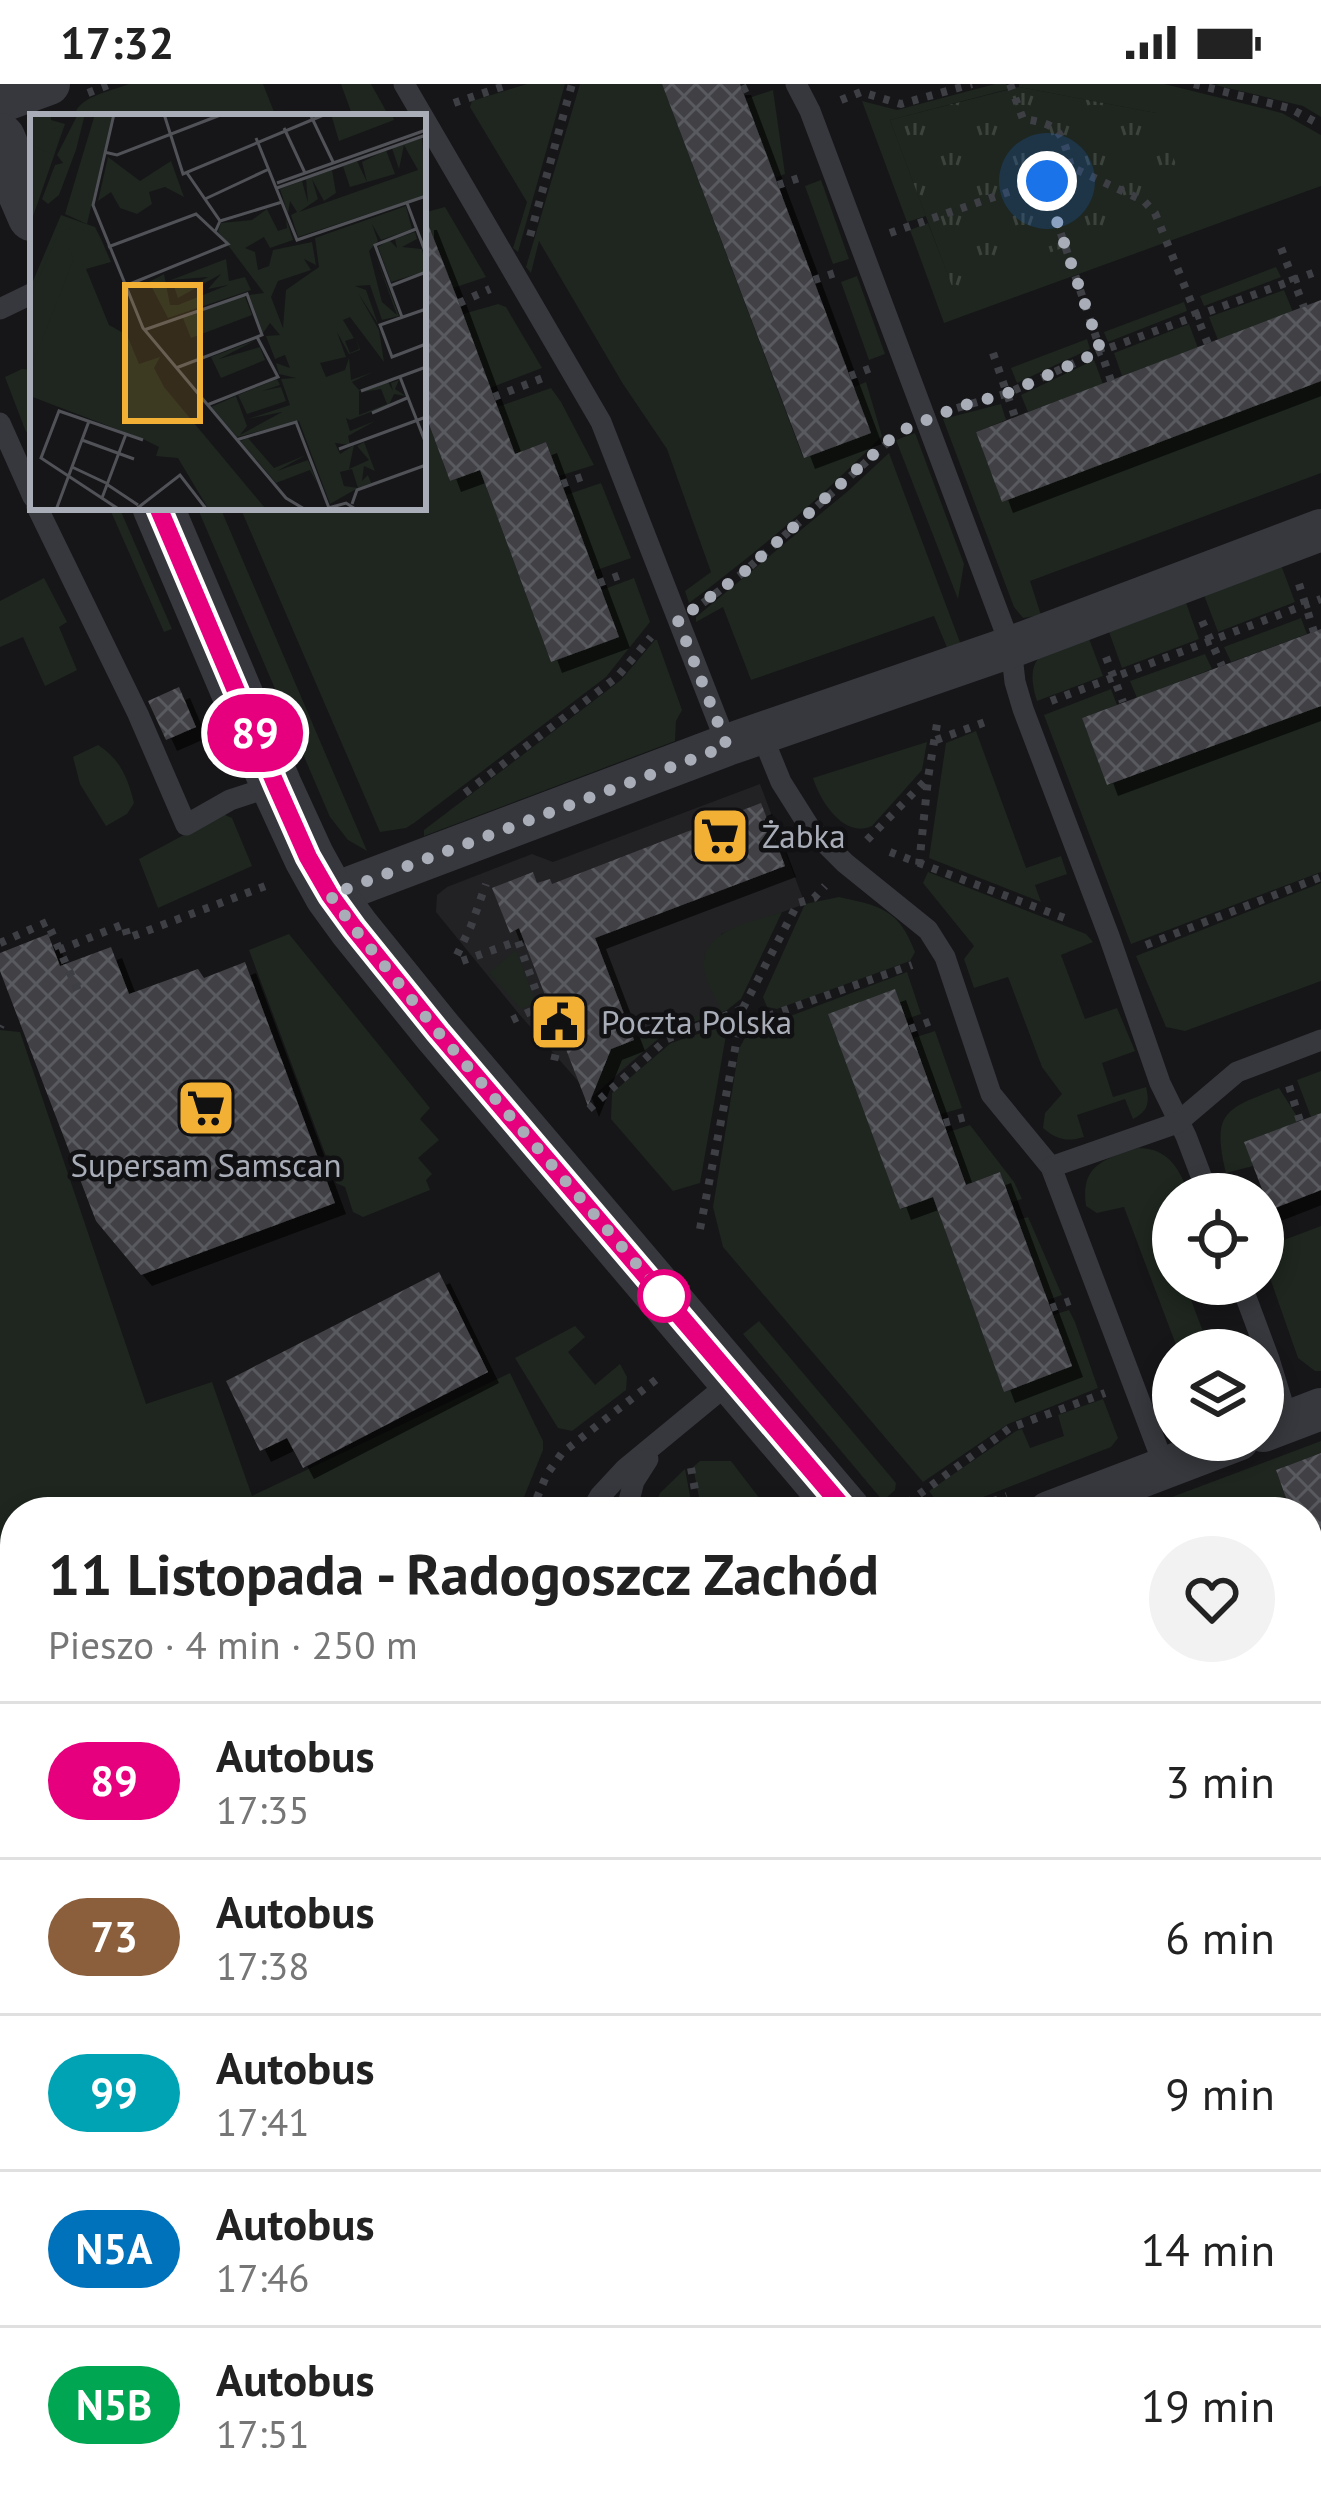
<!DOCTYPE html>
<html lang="pl">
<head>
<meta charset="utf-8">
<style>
  :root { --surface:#fff; --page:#f2f2f2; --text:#222; --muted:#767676; --line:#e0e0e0 }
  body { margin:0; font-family:"PT Sans",sans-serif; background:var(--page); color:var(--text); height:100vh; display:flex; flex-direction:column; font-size:45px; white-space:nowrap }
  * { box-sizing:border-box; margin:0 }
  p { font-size:39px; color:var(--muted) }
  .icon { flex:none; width:66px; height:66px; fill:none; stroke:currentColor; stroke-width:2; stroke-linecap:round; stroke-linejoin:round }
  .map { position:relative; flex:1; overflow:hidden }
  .panel { position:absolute; left:0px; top:1413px; width:1323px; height:1011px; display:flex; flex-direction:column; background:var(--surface); border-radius:48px 48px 0 0; box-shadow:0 6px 18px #0003 }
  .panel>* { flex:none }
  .badge { padding:0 24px; border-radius:39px; font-size:42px; line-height:78px }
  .buttons { position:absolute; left:1152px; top:1089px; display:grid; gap:24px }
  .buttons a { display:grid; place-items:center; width:132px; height:132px; border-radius:50%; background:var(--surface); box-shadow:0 6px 18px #0003; font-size:60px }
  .you { position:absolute; width:60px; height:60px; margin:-30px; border:9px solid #fff; border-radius:50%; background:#1a73e8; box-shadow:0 0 0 18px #1a73e833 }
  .map>.badge { position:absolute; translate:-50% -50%; box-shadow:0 0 0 6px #fff }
  .round { display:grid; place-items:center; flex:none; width:126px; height:126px; border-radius:63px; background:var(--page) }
  .overview { display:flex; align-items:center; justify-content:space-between; height:204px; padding:0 48px }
  h1 { font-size:57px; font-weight:700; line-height:90px }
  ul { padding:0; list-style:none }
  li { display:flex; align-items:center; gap:36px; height:156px; padding:0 48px; border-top:3px solid var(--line) }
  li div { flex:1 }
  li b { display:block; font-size:45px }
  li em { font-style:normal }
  li .badge { min-width:132px; font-weight:700; text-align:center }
  .status { display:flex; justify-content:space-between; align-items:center; height:84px; padding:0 60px; background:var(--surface); direction:ltr }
  .status svg { height:33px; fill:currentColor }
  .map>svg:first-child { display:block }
</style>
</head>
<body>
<div class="status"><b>17:32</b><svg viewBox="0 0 49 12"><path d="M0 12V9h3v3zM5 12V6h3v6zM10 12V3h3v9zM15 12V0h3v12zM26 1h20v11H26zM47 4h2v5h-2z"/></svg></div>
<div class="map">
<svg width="1321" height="2423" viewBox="0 0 1321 2423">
  <defs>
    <pattern id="park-tufts" width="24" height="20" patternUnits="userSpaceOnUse" patternTransform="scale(3)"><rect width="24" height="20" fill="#1e261f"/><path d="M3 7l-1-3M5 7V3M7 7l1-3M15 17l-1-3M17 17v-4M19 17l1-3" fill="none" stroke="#3c433d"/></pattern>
    <pattern id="building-cross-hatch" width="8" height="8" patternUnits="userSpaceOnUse" patternTransform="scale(3)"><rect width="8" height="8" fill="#404145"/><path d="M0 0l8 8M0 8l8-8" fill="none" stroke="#595a5e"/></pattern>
    <filter id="shadow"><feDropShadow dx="11" dy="11" stdDeviation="0" flood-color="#0009"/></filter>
  </defs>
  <rect width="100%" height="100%" fill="#161618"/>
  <g fill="#222225">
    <polygon points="760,700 805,820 721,850 727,926 666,948 592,1013 519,930 436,828 437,811 447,803 532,770 553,778"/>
    <polygon points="1308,2071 1321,2086 1321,2215 1308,2219"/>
  </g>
  <g fill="#1e261f">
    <path d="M129 0H263L276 33H74C78 12 109 8 129 0Z"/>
    <polygon points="341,0 371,0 386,27 372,33 353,33"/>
    <polygon points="527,0 565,0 518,168 513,164 527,118 470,23 472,17"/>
    <path d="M580 0H662L803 373 871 349 854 303 866 298 882 352C823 412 758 468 689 519L685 507 711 488 667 365 623 300 539 157 531 189 526 183Z"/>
    <polygon points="995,0 1006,0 1009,5 890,36 926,132 907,138 862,17 897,26"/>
    <polygon points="1019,0 1164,0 1282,29 1321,51 1321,102 944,239 910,146 928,139 953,204 1156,29 1019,3"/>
    <polygon points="1220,0 1321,0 1321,33 1303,22 1215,1"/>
    <polygon points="773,6 785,90 775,94 746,15"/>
    <polygon points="821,96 849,175 833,180 805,102"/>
    <polygon points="445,123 486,193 453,204 442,176 423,183 423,129"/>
    <polygon points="1276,183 1281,193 1204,222 1200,212"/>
    <polygon points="857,192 885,270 869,276 841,198"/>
    <polygon points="1284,206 1293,228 1218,256 1209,233"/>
    <polygon points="1184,218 1187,227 1108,258 1104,248"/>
    <polygon points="498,220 506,223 542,284 490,304 463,230"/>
    <polygon points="1189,240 1198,264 1122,292 1114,269"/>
    <polygon points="1087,255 1090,265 1017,299 1011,284"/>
    <polygon points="1094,276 1103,300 1028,328 1021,311"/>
    <polygon points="22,285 33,286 33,345 26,348 5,293"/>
    <polygon points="1321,297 1321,389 1030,497 1041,531 1023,534 1014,523 943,335 1001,320 1006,336 976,348 1002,417"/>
    <polygon points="551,304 561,318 594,381 559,392 546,358 515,370 497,323"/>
    <polygon points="423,324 450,397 480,386 551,578 619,553 602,506 634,494 650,538 606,593 414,739 406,744 380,748 240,423 423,423"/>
    <polygon points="915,349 964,480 958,515 896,356"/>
    <polygon points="889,369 961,561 948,566 934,532 751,596 723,523 696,538 696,533 848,407"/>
    <polygon points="601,399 631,474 594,487 566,411"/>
    <polygon points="109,423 119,423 172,545 164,548"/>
    <polygon points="197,423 220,423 367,767 348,756 330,733"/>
    <polygon points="1281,481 1295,518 1218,548 1204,511"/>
    <polygon points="44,494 67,538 59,543 77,586 45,602 23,553 0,563 0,517"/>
    <polygon points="1185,516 1199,555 1122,584 1108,545"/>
    <polygon points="1301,534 1307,550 1231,578 1224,563"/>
    <path d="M1088 552 1103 592 1037 617C1022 566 1048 568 1088 552Z"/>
    <polygon points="655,556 657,556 682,626 676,637 675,657 424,752 424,746 621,596"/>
    <polygon points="1205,570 1212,585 1137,614 1130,597"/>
    <polygon points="1111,605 1117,621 1082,634 1108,701 1321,622 1321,788 1131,860 1044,631"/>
    <polygon points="976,647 1026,784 1061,772 1067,790 1035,801 1041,818 929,774 946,659"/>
    <path d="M927 658 922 686 872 742C844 755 820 717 813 694Z"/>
    <path d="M98 661C120 675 128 694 134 719L127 730 106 742 80 700 73 673Z"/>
    <polygon points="223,730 232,734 252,782 158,824 139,775"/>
    <path d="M928 788 1086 850 1093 858 1061 871 1085 935 1117 924 1135 967 1102 979 1113 1013 1146 1003C1150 1019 1148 1027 1133 1035L1125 1015 1077 1031 1084 1053C1067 1058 1057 1056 1043 1044L1045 1029 1062 1010 1042 983 1008 893 974 904 964 875 974 862 923 799Z"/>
    <polygon points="1321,799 1321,897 1185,947 1166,943 1136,872"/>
    <path d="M839 813C880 822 899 825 915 868L910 877 777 925 767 923 763 913 805 820Z"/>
    <path d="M782 828 741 915 727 926 666 948 602 1002 597 1000 605 979 602 969 720 923C714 910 702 892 704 877 707 844 757 837 782 828Z"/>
    <polygon points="289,850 430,1024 420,1035 439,1056 418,1074 432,1090 426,1096 430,1106 363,1133 353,1128 345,1103 336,1099 249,866"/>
    <polygon points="516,866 536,919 521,925 489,889"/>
    <polygon points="907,888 921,930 906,935 901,1125 933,1113 1004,1307 1071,1282 1053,1231 1069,1226 1075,1238 1098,1304 1008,1340 923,1398 723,1163 713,1123 739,965 748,948"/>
    <polygon points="728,940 700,1099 673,1107 611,1035 612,1009 671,959"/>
    <polygon points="0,946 20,948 146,1320 212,1298 252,1412 510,1289 543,1357 543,1366 518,1428 15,1428 15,2409 1200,2409 1211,2423 0,2423"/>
    <polygon points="935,947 962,1024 941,1030 913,954"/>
    <polygon points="1321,987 1321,1029 1311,1033 1297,996"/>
    <path d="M1279 1004 1300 1037 1245 1058 1253 1082 1226 1089C1211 1027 1226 1025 1279 1004Z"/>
    <polygon points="970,1041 1014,1098 1022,1115 1012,1118 1000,1088 966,1101 948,1048"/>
    <path d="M1138 1064C1168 1064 1179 1084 1189 1110H1173V1200H1185L1210 1266H1178L1124 1123 1097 1129 1086 1122C1080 1081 1104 1075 1138 1064Z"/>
    <polygon points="1028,1133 1062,1211 1048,1216 1018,1136"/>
    <polygon points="1321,1142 1321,1287 1315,1287 1298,1274 1263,1174 1263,1164"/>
    <polygon points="759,1237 896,1399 895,1406 883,1417 743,1250"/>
    <polygon points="575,1242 585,1253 568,1268 595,1301 620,1280 627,1293 626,1306 572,1347 558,1344 515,1274"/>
    <polygon points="1103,1315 1118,1354 1111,1363 963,1421 938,1419 929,1407 1016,1347 1022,1345 1030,1364 1064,1352 1058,1331"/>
    <polygon points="1321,1357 1321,1369 1276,1386 1291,1428 1132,1428"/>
    <polygon points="700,1377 731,1377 770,1428 702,1428 693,1383"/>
    <polygon points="685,1385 693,1428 653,1428 660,1409"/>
    <polygon points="1308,1472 1321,1507 1321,1870 1308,1855"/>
  </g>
  <polygon fill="url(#park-tufts)" points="1019,3 1156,29 1190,116 953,205 890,36"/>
  <g fill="url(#building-cross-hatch)" filter="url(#shadow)">
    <polygon points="662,0 740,0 871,349 804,374"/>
    <polygon points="423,135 426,135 459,219 515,370 546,358 619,553 551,578 480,386 450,397 423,324"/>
    <polygon points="1321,216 1321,297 1002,418 976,348"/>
    <polygon points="1321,545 1321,622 1107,701 1082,634"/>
    <polygon points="179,603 196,643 166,656 148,617"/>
    <polygon points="761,719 785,782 595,854 634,956 611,965 588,1022 519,844 510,849 492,804 533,788 537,799 550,795 552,800"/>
    <polygon points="48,850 60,882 111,863 129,910 198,885 204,894 245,878 335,1119 141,1191 96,1137 0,887 0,869"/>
    <polygon points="895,905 966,1101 1000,1088 1072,1282 1004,1308 933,1113 900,1125 828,930"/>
    <polygon points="1321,1029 1321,1106 1270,1126 1244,1058"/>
    <polygon points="439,1188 488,1288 303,1384 287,1354 260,1367 226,1297"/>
    <polygon points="1321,1369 1321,1496 1317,1497 1308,1472 1308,1428 1291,1428 1276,1386"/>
  </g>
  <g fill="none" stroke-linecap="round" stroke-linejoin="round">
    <g stroke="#3d3f44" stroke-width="8" stroke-dasharray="6 9" stroke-linecap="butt">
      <path d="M1010 0 1023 35C1060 40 1062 48 1071 83"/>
      <polyline points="1194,0 1289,24 1321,41"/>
      <polyline points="742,6 755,0"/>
      <polyline points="88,9 111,0"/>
      <polyline points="841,16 861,8 901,20 972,0"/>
      <polyline points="454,19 510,0"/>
      <polyline points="778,101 799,94"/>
      <polyline points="890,149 1014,106 1047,97"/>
      <polyline points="530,152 572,0"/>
      <polyline points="1281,164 1304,223"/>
      <polyline points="814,196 835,189"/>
      <polyline points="459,219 490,205"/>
      <polyline points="993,269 1015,333"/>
      <polyline points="850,292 874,283"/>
      <polyline points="1111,297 1058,141 1045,85 1071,83 1144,117 1155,129 1208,260"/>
      <polyline points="494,313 543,294"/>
      <polyline points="957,324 1008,309 1101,267 1321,186"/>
      <polyline points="562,400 590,390"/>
      <polyline points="599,499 626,489"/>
      <polyline points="1299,500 1314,548"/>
      <polyline points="703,519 744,488 895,352"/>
      <polyline points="1202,537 1222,582"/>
      <polyline points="1106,573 1123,618"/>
      <polyline points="1051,617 1321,515"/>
      <polyline points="936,656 991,636"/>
      <polyline points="465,709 617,593 651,553"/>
      <polyline points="867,756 928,694 938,634"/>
      <polyline points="890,768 1067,835"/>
      <polyline points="919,781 928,695"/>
      <polyline points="0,859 47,838 80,911"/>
      <polyline points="1146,861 1321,793"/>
      <polyline points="59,866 124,840 128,854 268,801"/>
      <polyline points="457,871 471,842 486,800"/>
      <polyline points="462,877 518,857 557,965 552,985"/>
      <polyline points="512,936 542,922"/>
      <polyline points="740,942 912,881"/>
      <polyline points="0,943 1,941"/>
      <polyline points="910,945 934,936"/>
      <polyline points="1289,1002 1300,1037"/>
      <polyline points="589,1025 667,955 742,925"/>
      <polyline points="944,1039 969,1032"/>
      <polyline points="700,1145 743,924 798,819 814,814 825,802"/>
      <polyline points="1051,1224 1070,1217"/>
      <polyline points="691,1384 699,1428"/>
      <polyline points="531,1428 547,1390 562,1369 662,1291"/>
      <polyline points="895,1428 1010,1344 1105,1309"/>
      <polyline points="964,1428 1007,1412"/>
      <polyline points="0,1865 15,1870"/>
      <polyline points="0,2000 15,1993"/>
      <polyline points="437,2423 438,2409"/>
      <polyline points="968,2423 974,2409"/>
    </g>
    <g stroke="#37383d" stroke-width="21">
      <polyline points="404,0 601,338 727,661"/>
      <polyline points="796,0 810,27 1011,563 1015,598 1023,625 1109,852 1160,999 1186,1052 1208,1110"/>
      <polyline points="0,225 33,209"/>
      <polyline points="0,339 33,413"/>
      <polyline points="37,423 138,630 186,741 230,716 276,701"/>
      <polyline points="761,649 781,698 810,744 845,779 928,846 945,873 991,1010 1051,1083 1165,1384"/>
      <polyline points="1051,1083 1177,1039 1237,988 1321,956"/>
      <polyline points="1241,1200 1269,1275 1288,1337"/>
      <polyline points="591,1428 600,1412 626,1384 734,1295"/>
      <polyline points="626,1428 634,1397 648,1375"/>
    </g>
    <g stroke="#37383d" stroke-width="42">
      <polyline points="0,18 49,0"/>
      <polyline points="330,811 727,661 1011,563 1321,446"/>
      <polyline points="1263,1347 1321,1325"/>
      <polyline points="1049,1428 1238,1356"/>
    </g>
    <g stroke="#37383d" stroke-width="51">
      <polyline points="0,55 33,132"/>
      <polyline points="158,423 276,701 309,773 330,811 354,844 438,948 846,1428"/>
      <polyline points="1308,1971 1321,1986"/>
    </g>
  </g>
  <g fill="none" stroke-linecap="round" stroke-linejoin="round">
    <defs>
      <polyline id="line" points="158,423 276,701 308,773 330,811 354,844 438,948 847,1428"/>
    </defs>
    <use href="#line" stroke="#fff" stroke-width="27"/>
    <use href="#line" stroke="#e6007e" stroke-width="18"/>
    <polyline stroke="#a8adb8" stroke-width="12" stroke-dasharray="0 21.6" points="664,1212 438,948 354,844 330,811 727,662 677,534 691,527 744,488 898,348 958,323 1008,309 1101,267 1058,141 1047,97"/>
  </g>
  <defs>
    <symbol id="supermarket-square" viewBox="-11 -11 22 22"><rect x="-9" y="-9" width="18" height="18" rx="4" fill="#f2b134" stroke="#111113"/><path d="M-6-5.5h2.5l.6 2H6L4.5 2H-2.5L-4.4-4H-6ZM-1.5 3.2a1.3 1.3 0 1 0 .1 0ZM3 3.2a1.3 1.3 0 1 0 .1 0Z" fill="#111"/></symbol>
    <symbol id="civic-square" viewBox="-11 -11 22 22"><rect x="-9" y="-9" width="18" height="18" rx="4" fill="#f2b134" stroke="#111113"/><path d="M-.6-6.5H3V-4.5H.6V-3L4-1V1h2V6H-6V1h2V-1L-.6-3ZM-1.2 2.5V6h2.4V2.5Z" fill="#111"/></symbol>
  </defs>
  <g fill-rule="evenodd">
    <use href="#supermarket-square" x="687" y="719" width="66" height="66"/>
    <use href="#civic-square" x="526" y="905" width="66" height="66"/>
    <use href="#supermarket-square" x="173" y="991" width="66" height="66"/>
  </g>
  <circle fill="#fff" stroke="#e6007e" stroke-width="6" cx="664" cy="1212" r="24"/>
  <g text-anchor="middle" stroke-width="9" stroke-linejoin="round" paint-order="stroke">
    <g font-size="33" fill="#a8adb8" stroke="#111113" text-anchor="start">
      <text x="762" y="764">Żabka</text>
      <text x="601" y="950">Poczta Polska</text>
      <text x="206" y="1093" text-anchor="middle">Supersam Samscan</text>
    </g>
  </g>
  <g transform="translate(30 30)">
    <rect width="396" height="396" fill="#161618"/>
    <path d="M0 0 35 10 0 111ZM392 24 396 81 268 123 261 101 267 98 260 87 258 100 250 75 272 67 278 89 276 65 302 56 306 79 294 87 282 65 288 85 269 98 388 56 374 31 369 55 362 34ZM356 36 365 60 320 73 313 52 327 47 337 68 332 48ZM376 92 382 115 351 126 342 110 348 127 339 137 352 188 367 201 344 137 369 202 352 206 340 171 325 172 336 176 348 210 328 179 349 216 354 248 320 203 313 206 324 224 315 227 320 239 329 235 326 224 330 236 319 240 307 218 316 243 290 249 296 263 315 256 319 244 321 266 343 258 322 268 329 276 355 266 329 277V301L357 290 351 275 333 278 358 268 363 277 361 269 369 266 365 275 376 282 364 280 359 291 320 306 316 304 320 317 345 307 318 322 320 331 305 329 310 340 324 331 319 355 339 346 327 332 334 328 345 357 334 352 332 367 338 361 341 369 328 374 322 355 310 358 314 372 328 374 300 390 269 307 207 323 181 293 206 282 217 312 210 321 252 298 218 305 260 291 251 265 266 264 249 260 246 249 260 254 255 241 245 245 236 222 250 221 240 209 233 219 219 181 234 179 188 118 191 109 222 106 237 95 248 117 257 114 256 104 263 126 240 134 234 123 215 134 225 138 228 156 239 152 243 136 282 128 286 151 274 145 281 156 248 167 241 183 253 214 256 176 289 153 285 124ZM31 101 65 113 71 125 81 148 56 155 79 211 97 221 109 250 130 243 124 254 134 273 235 394 179 396 148 344 126 342 129 333 115 326 0 282V174ZM385 118 387 125 372 133 392 135 396 157 361 168 348 133 359 126 367 134 365 125ZM196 145 199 167 215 163 221 176 138 204 119 168 134 160 140 191H148L198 171 178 175 191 160 148 184 144 172 163 171 178 163 141 166ZM214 180 222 201 161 224 153 204ZM226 226 189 245 230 233 235 246 191 264 181 243ZM247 265 250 271 232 277 251 273 256 287 217 300 208 281ZM218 324 244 354 276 341 247 357 278 346 288 371 280 356 246 369 210 327Z" fill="#1e261f"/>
    <path d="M0 0H20L23 15 33 11 24 41 0 31ZM48 0H55L46 36 29 81 18 90 12 85 25 51 33 49 27 41ZM65 0H83L57 110 35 100ZM301 0H362L364 6 309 27ZM78 43 110 67 141 47 154 83 135 73 119 78 122 90 107 100 90 94 81 78 68 87ZM41 113 37 132 44 144 0 257V183L29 119Z" fill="#1e261f"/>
    <path fill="none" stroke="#505258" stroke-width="3" d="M84 0 63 91 113 214 256 384 276 396M134 0 153 60 296 0M281 2 304 50M254 14 275 59M226 24 267 126 396 82M74 38 87 41 193 0M157 59 190 107 185 118M247 69 396 16M247 74 396 21M175 85 239 55M377 89 396 140M190 107 252 88M78 133 166 100 198 130 95 172M360 172 396 158M396 195 350 211 362 243 396 230M372 203 345 131 386 115M114 216 217 180 232 221 146 254M370 263 396 330M331 277 396 253M177 291 248 263 227 223M342 299 377 284M52 326 104 345M206 326 266 308 299 394M309 335 396 303M42 353 76 369M78 371 108 391M72 384 96 320M322 390 327 376 396 351M26 396 59 307M90 396 11 344 29 297 113 326M105 396 150 361 177 396M291 396 316 389 327 396"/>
    <path fill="#f2b134" fill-opacity="0.15" stroke="#f2b134" stroke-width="6" d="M95 171H170V307H95Z"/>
    <rect width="396" height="396" fill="none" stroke="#a8adb8" stroke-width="6"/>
  </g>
</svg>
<div class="buttons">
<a><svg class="icon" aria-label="locate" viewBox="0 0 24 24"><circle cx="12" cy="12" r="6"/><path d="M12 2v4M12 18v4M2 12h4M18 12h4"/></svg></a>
<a><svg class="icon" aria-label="layers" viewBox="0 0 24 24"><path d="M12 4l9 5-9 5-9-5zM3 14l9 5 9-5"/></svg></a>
</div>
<div class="you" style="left:1047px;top:97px"></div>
<b class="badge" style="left:255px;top:649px;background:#e6007e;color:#fff">89</b>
<section class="panel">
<div class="overview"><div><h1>11 Listopada - Radogoszcz Zachód</h1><p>Pieszo · 4 min · 250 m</p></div><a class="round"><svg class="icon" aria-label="heart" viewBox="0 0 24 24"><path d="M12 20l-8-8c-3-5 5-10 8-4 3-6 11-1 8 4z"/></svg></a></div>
<ul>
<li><span class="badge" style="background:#e6007e;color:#fff">89</span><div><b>Autobus</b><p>17:35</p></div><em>3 min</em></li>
<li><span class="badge" style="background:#8b5e3c;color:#fff">73</span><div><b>Autobus</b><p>17:38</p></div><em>6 min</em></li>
<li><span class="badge" style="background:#00a3b4;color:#fff">99</span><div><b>Autobus</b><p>17:41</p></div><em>9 min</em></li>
<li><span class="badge" style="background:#0072bc;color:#fff">N5A</span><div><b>Autobus</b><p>17:46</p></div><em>14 min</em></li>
<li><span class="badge" style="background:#00a651;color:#fff">N5B</span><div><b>Autobus</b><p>17:51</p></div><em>19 min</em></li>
</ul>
</section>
</div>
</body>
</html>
